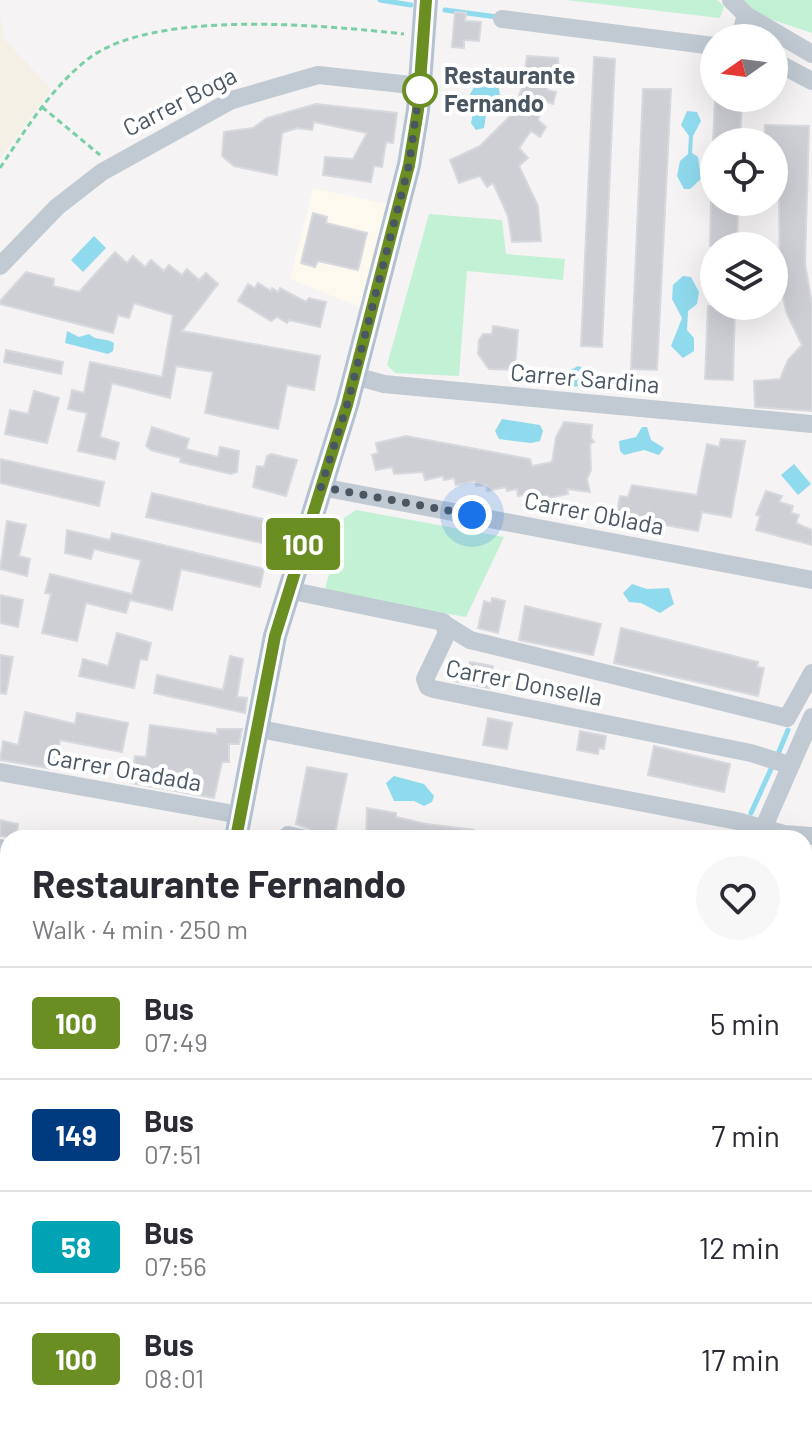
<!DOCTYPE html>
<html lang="en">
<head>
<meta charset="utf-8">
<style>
  :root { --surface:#fff; --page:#f7f7f7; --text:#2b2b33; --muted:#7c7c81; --line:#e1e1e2 }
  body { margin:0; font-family:Barlow,sans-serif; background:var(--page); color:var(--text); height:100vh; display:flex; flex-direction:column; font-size:30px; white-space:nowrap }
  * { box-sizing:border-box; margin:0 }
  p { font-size:26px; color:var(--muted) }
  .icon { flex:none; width:44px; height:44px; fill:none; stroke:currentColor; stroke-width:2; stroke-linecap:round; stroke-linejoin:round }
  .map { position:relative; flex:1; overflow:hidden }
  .panel { position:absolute; left:0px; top:830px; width:812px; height:600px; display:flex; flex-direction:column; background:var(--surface); border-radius:24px 24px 0 0; box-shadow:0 8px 32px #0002 }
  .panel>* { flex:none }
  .badge { padding:0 16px; border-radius:6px; font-size:28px; line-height:52px }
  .needle { width:52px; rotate:256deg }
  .tools { position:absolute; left:700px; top:24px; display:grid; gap:16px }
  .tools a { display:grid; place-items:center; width:88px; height:88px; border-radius:50%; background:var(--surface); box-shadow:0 8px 32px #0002; font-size:40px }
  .you { position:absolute; width:40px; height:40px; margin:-20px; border:6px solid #fff; border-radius:50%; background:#1a73e8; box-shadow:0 0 0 12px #1a73e833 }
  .map>.badge { position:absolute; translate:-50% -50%; box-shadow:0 0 0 4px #fff }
  .round { display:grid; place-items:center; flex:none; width:84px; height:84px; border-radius:42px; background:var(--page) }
  .head { display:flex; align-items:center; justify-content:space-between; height:136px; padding:0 32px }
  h1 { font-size:38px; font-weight:700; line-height:60px }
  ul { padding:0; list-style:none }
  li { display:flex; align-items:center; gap:24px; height:112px; padding:0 32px; border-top:2px solid var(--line) }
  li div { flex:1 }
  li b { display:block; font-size:30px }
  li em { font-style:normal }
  li .badge { min-width:88px; font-weight:700; text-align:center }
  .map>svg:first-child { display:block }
</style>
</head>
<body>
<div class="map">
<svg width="812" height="1430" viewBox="0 0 812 1430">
  <rect width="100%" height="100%" fill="#f5f3f3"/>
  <polygon fill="#fdf9ef" points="313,188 387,204 360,307 290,279"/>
  <g fill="#c3f1d5">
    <polygon points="566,0 717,0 724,6 720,18"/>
    <polygon points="743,0 812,0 812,33 761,16"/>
    <polygon points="429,214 502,220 506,254 565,259 563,280 467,271 459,376 395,373 387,365"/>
    <polygon points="356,510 504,537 466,617 324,593 344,518"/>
    <polygon points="812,1091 812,1176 804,1179 804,1094"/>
    <polygon points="812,1183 812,1272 804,1274 804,1185"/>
    <polygon points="812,1279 812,1328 804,1330 804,1282"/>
  </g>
  <polygon fill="#f5f0e5" points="0,15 4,39 51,89 0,159"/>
  <g fill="#90daee">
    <polygon points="489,76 498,83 501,101 486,116 484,128 476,130 471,123 473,114 469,96 478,80"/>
    <polygon points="687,111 697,112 701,121 693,136 692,153 698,157 701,179 690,189 684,189 677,176 680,161 688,154 689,136 681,125"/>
    <polygon points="94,236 106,248 83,272 71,260"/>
    <polygon points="683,276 691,277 699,292 697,304 688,311 687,330 694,338 694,351 683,358 671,346 682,318 672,299 673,285"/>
    <path d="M67 331 79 337 89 334C97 342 106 337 114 343L113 351 108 354 65 343Z"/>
    <polygon points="578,366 600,374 601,378 589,385 571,387 565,373"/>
    <polygon points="502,419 540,425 543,431 540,441 531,443 499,439 495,431"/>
    <polygon points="642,427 647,427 651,440 664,448 659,455 644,450 624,455 620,451 619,441 636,437"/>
    <polygon points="794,464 811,484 798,495 781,475"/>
    <polygon points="632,584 647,589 669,588 674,604 660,613 641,603 629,602 623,593"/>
    <polygon points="394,776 424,784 434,796 432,802 424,806 414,801 394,801 386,783"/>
  </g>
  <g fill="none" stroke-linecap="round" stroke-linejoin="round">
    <g stroke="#90daee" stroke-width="5">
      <polyline points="380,0 411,5"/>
      <polyline points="445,10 497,17"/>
      <polyline points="778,754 788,730"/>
      <polyline points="751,813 771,769"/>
      <polyline points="0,1218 8,1221"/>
      <polyline points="804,1409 812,1411"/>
    </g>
  </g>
  <g fill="#cdcfd5" stroke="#d7d9de" stroke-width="2">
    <polygon points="455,12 466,13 465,21 481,22 479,41 464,40 464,48 452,47"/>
    <polygon points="527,56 558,58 559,69 550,70 547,90 556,92 553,104 544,101 538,120 546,127 540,137 531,131 519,148 528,158 519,166 538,206 541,241 512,242 508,216 493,183 487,187 480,176 459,183 450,160 480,146 511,115 522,88"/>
    <polygon points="594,57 615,59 602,347 581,346"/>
    <polygon points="643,89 671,89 657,370 631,369"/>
    <polygon points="715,99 742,99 740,142 713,142"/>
    <polygon points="316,104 397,113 393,143 386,142 382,167 374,166 371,182 323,175 325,157 353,159 367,133 314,122 312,130 297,128 282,133 277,175 234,166 222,156 224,132 253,128 267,118"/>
    <polygon points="765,125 809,126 805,264 812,304 812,411 755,407 754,381 780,379 788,360 802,345 787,314 780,285 779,191 774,191 774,142 764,142"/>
    <polygon points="711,202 738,202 737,246 710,246"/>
    <polygon points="313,213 327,217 326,223 367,233 358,270 318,261 315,267 301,263"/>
    <polygon points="115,252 127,263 133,256 145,267 151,260 164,271 169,265 182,275 187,269 199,280 206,273 218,284 182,331 320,356 314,390 287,385 278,429 205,413 213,372 176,366 170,398 112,383 100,437 119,443 115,459 78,451 87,413 68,409 72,390 84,393 90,362 162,377 173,315 134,303 129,318 118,315 113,333 0,304 0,301 26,272 54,279 53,286 79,292"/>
    <polygon points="258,283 271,291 272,288 278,292 280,288 306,302 309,298 326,302 320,327 289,320 287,323 277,317 271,321 238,301 248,284 255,288"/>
    <polygon points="708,306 735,306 733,380 705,379"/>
    <polygon points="493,326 518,330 515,370 489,369 478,354 479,340 483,334 492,334"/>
    <polygon points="6,350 63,362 61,374 4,362"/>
    <polygon points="34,391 59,398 47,443 5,434 10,410 28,414"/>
    <polygon points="564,422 592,425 591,438 594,442 590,444 591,470 587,479 590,492 567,489 568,494 549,498 548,495 538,497 537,492 518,496 517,489 507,491 506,487 487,491 486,485 476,486 475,481 456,485 454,478 444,480 443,476 425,480 423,472 394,474 392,467 376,470 372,455 378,453 376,443 406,436 530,459 532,466 552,462 556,437"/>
    <polygon points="152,427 189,439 186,449 218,457 220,447 239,451 237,472 231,474 180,462 181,458 151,450 146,446"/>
    <polygon points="721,439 745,441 731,517 702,512 698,531 616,516 620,496 628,497 632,485 697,495 707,444 719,447"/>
    <polygon points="271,454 297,460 286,496 253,487 257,466 264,467 267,456"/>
    <polygon points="0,459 104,482 99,506 0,483"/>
    <polygon points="766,491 782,496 779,502 793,506 791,513 799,515 796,523 812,530 812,545 756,530 760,516 756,515"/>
    <polygon points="152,493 271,521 266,544 146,517"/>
    <polygon points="7,521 26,525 19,556 30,559 27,576 0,569"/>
    <polygon points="67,530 110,540 112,533 264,569 260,587 181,569 172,610 130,600 126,613 86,603 77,641 42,633 51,594 45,593 50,574 132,594 141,560 94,549 91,559 65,553"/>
    <polygon points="0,595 23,600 18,627 0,623"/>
    <polygon points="492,598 505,601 498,633 478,628 484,601 491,603"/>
    <polygon points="525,606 601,624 593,655 519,640"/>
    <polygon points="621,628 758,662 757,667 764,668 758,696 614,663"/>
    <polygon points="117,633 151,643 147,660 140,659 134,688 79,676 83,659 108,666"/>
    <polygon points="0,655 13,657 6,694 0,693"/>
    <polygon points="230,656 243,659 237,697 247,698 245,713 154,693 157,675 223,690"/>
    <polygon points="470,662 493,666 489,688 454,681 458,666 468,668"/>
    <polygon points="25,712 75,724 77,713 128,723 122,752 60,740 54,769 0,760 3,741 18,745"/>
    <polygon points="488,718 512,723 507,749 483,745"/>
    <polygon points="150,725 217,734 217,729 242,729 239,744 229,744 229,762 222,762 214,798 131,783 135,756 146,757"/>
    <polygon points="580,731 606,736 604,749 599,748 598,754 577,750"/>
    <polygon points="654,746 730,764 724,792 648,775"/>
    <polygon points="307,767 347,774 334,838 313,835 309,829 296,824"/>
    <polygon points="367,808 396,813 396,817 426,824 474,830 474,838 366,838"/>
    <polygon points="0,820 18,824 16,838 0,836"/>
  </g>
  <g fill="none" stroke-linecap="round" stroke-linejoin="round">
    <g stroke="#7ad0a6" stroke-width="3" stroke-dasharray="6 4" stroke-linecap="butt">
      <polyline points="42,107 100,155"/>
      <path d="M0 168C26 129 51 88 88 59 153 9 323 25 404 34"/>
      <polyline points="804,1182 812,1180"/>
      <polyline points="804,1278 812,1276"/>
    </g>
    <g stroke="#c1cad2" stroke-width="18">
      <polyline points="731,0 746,15 741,33 736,38"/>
      <polyline points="746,15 812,54"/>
      <polyline points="502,19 714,46"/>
      <polyline points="774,61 812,81"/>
      <polyline points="0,266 57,207 102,172 232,100 318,75 420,86"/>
      <polyline points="355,376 384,384 812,424"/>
      <polyline points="321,487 812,580"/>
      <polyline points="288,590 443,622 447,633 425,679 428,687 433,689 751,753 789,765"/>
      <polyline points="446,625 470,640 787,718 812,673"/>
      <polyline points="255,728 737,821 784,834 812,836"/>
      <polyline points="0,772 240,815"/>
      <polyline points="288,835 302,838"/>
      <polyline points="759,838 812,717"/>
      <polyline points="0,848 8,850"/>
      <polyline points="0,863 8,864"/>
      <polyline points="0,1013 8,1014"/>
      <polyline points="0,1095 8,1096"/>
      <polyline points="0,1288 8,1289"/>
      <polyline points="586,1422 592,1430"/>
      <polyline points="163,1430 165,1422"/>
      <polyline points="620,1430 623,1422"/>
    </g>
    <g stroke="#b3c2d1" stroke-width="24">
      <polyline points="236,838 275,636 347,405 409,165 418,110 426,0"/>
      <polyline points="74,1430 77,1422"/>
    </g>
  </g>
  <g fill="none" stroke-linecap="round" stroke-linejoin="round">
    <defs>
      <polyline id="line" points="236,838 275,636 347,405 409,165 418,110 426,0"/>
    </defs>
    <use href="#line" stroke="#fff" stroke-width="18"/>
    <use href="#line" stroke="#6b8e23" stroke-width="12"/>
    <polyline stroke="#4a5661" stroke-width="8" stroke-dasharray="0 14.4" points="420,90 420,86 409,165 347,405 321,487 472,515"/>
  </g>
  <circle fill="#fff" stroke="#6b8e23" stroke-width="4" cx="420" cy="90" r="16"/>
  <g text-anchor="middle" stroke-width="8" stroke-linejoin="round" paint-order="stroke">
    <g font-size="24" font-weight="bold" fill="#4a5661" stroke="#fff" text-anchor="start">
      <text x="444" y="84">Restaurante<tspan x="444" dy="28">Fernando</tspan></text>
    </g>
    <g font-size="24" fill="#4a5661" stroke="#fff">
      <text transform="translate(180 102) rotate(-27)" y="8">Carrer Boga</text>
      <text transform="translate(585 379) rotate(5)" y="8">Carrer Sardina</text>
      <text transform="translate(594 514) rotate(11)" y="8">Carrer Oblada</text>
      <text transform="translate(524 683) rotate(11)" y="8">Carrer Donsella</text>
      <text transform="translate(124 770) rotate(10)" y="8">Carrer Oradada</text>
    </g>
  </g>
</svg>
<div class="tools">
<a><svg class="needle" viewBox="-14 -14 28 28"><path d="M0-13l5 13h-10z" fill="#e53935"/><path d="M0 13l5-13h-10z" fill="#7c7c81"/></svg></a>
<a><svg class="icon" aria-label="locate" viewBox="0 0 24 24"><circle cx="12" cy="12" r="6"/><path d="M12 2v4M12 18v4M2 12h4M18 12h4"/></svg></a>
<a><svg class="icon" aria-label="layers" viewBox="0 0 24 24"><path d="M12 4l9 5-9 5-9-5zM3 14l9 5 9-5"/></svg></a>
</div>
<div class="you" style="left:472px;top:515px"></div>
<b class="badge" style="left:303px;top:544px;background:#6b8e23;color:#fff">100</b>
<section class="panel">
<div class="head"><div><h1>Restaurante Fernando</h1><p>Walk · 4 min · 250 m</p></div><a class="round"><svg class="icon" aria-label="heart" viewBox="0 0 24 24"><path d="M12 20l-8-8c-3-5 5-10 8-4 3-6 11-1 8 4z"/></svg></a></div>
<ul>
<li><span class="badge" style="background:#6b8e23;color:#fff">100</span><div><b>Bus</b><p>07:49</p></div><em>5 min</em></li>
<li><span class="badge" style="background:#003b80;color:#fff">149</span><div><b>Bus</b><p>07:51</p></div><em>7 min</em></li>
<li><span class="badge" style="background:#00a3b4;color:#fff">58</span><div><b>Bus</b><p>07:56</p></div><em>12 min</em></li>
<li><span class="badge" style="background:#6b8e23;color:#fff">100</span><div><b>Bus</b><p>08:01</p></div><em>17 min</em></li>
</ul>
</section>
</div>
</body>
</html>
